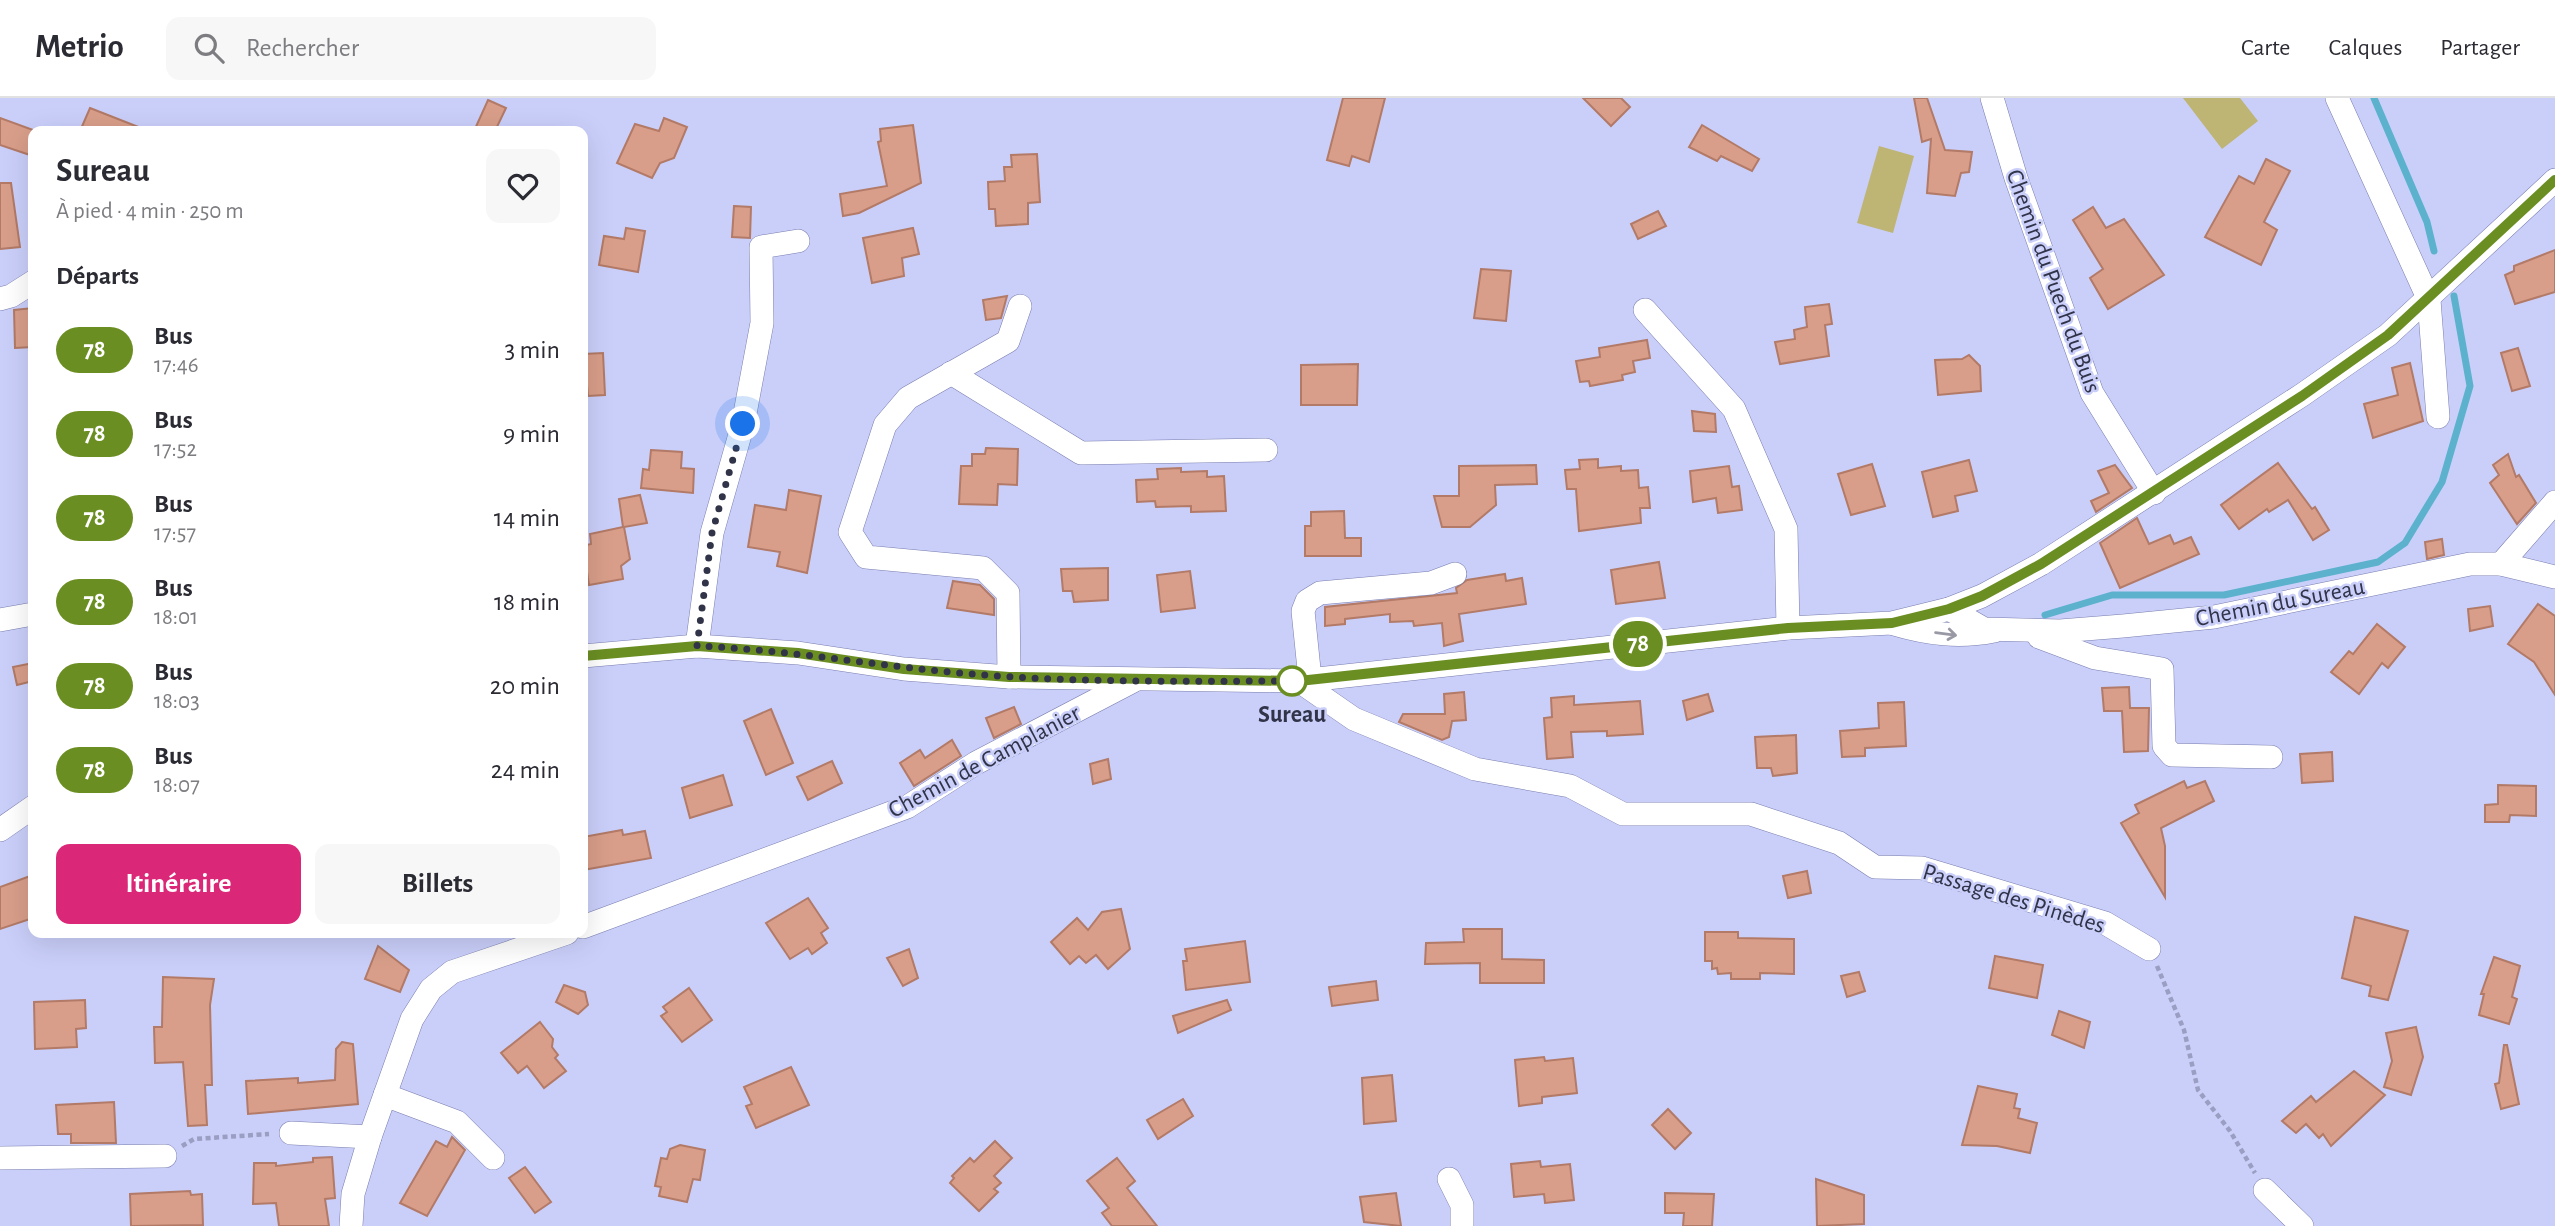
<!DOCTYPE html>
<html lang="fr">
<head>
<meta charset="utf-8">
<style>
  :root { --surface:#fff; --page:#f7f7f7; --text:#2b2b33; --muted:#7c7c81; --line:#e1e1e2; --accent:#db2777 }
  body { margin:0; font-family:"Alegreya Sans",sans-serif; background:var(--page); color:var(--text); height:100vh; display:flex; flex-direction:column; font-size:26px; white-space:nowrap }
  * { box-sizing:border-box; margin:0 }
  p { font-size:23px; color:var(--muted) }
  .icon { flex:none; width:38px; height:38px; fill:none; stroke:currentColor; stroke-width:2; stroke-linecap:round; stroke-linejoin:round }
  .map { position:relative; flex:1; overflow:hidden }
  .sheet { position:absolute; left:28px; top:28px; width:560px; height:812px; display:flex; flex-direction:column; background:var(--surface); border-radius:14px; box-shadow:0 7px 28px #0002 }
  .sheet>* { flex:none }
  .badge { padding:0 14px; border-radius:23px; font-size:24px; line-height:46px }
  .you { position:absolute; width:35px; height:35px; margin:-18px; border:5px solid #fff; border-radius:50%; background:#1a73e8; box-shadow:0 0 0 10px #1a73e833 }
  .map>.badge { position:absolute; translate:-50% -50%; box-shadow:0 0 0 4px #fff }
  h2 { padding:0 28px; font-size:26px; line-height:63px }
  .round { display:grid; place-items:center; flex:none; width:74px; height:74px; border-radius:14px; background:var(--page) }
  .summary { display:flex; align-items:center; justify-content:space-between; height:119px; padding:0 28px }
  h1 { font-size:33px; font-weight:600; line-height:52px }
  .primary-button { display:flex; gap:14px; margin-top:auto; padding:14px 28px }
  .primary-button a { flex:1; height:80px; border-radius:14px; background:var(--accent); color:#fff; font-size:28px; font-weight:600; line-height:80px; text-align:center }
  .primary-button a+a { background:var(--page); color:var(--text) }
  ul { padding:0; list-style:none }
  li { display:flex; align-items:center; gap:21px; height:84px; padding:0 28px }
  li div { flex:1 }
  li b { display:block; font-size:26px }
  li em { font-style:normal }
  li .badge { min-width:77px; font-weight:700; text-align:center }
  header { display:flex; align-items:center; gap:42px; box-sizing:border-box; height:98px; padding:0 35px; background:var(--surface); border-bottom:2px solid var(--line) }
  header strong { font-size:33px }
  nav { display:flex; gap:38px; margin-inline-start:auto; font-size:24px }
  .search { width:490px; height:63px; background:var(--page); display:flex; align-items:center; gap:18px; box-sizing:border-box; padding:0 24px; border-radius:14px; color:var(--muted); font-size:26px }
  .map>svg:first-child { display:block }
</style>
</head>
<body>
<header>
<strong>Metrio</strong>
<div class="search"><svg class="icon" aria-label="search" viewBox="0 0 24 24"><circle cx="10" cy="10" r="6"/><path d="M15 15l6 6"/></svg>Rechercher</div>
<nav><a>Carte</a><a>Calques</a><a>Partager</a></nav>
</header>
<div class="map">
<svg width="2555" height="1128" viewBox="0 0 2555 1128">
  <rect width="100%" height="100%" fill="#cacffa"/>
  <g fill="#beb474">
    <polygon points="2183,0 2240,0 2258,23 2222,51"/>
    <polygon points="1879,48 1914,58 1893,135 1857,125"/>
  </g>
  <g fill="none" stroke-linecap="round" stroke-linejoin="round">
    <g stroke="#5cb2cc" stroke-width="7">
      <polyline points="2374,0 2427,124 2434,153"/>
      <polyline points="2045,517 2112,497 2224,497 2378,464 2405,445 2442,384 2470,288 2454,198"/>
    </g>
  </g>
  <g fill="#d89e89" stroke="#b27a67" stroke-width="2">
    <polygon points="1343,0 1385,0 1369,64 1352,58 1349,68 1327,62"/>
    <polygon points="1583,0 1621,0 1630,9 1611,28"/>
    <polygon points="1914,0 1927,0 1945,52 1972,54 1969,74 1961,75 1955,98 1927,95 1931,41 1922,44"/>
    <polygon points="488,2 506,10 495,33 474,33"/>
    <polygon points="90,10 146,32 146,33 80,33"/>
    <polygon points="0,20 33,32 33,58 0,47"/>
    <polygon points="664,20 687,29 674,60 660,65 652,80 617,65 635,26 659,33"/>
    <polygon points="913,27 921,85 859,115 843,118 840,96 887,88 878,44 881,43 880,31"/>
    <polygon points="1702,27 1759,61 1752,73 1721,58 1717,63 1689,49"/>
    <polygon points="1037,56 1040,104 1028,105 1028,126 996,128 995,111 989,111 988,84 1005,83 1004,69 1012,69 1011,57"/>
    <polygon points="2266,61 2290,73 2264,124 2277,132 2261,167 2205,139 2239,78 2254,86"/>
    <polygon points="0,85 11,85 20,149 0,151"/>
    <polygon points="734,108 751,109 750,140 732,139"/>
    <polygon points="2093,109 2106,130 2124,121 2164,177 2108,211 2090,180 2103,171 2073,122"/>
    <polygon points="1658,113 1666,128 1638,141 1631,126"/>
    <polygon points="626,130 645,133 638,174 599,167 604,138 624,141"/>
    <polygon points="913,130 919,156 902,160 904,178 872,185 863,140"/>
    <polygon points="2555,152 2555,194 2515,206 2505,177 2514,173 2514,168"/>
    <polygon points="1481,171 1511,173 1506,223 1474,220"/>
    <polygon points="1007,198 1001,220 986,222 983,202"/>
    <polygon points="1829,206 1832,226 1825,227 1829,258 1780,266 1775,244 1795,241 1794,232 1807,229 1805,209"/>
    <polygon points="33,210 33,249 15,250 14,212"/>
    <polygon points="1647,242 1650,260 1633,263 1635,274 1622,277 1623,282 1590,288 1589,283 1580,284 1576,263 1600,259 1599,250"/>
    <polygon points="2518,250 2530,288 2512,293 2501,255"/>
    <polygon points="603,255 605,297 588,298 587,287 583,287 583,256"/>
    <polygon points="1969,257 1980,268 1981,293 1938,297 1935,262 1962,261"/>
    <polygon points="2410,265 2423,323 2373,340 2364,306 2398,297 2392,270"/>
    <polygon points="1358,266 1357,307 1301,307 1301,267"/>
    <polygon points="1692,313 1715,316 1716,334 1694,333"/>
    <polygon points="986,350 1018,351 1017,387 998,386 997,407 959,406 961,368 972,368 972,356 985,356"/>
    <polygon points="651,352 682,354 681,370 694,371 693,395 641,390 643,371 649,372"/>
    <polygon points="2508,356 2516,379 2519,377 2536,405 2517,426 2490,385 2499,377 2493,367"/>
    <polygon points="1598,361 1598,370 1621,368 1621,373 1638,372 1639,390 1648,389 1650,410 1640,410 1641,425 1579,433 1576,391 1567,391 1565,372 1580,371 1579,362"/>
    <polygon points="1969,362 1977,393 1955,398 1958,413 1933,419 1922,374"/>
    <polygon points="2278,365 2312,411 2315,409 2329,432 2313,442 2288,402 2269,414 2267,411 2239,431 2221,407"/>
    <polygon points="1872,366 1885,408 1851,417 1838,376"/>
    <polygon points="1536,367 1537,386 1495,387 1496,407 1470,429 1442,429 1434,398 1459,398 1459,368"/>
    <polygon points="2115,367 2132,390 2096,414 2091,403 2109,395 2098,373"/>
    <polygon points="1729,368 1732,389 1739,388 1742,412 1718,415 1716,400 1693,404 1690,373"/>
    <polygon points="1181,370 1181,374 1207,373 1207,379 1224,378 1226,413 1191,414 1191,408 1156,409 1155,403 1137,404 1136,382 1158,381 1157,371"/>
    <polygon points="789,392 821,398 807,475 777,468 780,454 748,449 755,407 786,412"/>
    <polygon points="640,397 647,425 624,429 630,461 621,468 623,481 589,487 583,448 591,446 590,436 623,429 619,401"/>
    <polygon points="1344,413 1345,440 1361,440 1361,458 1305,458 1305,428 1311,428 1311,414"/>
    <polygon points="2137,420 2149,446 2170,437 2174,446 2191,439 2199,456 2120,490 2100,445"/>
    <polygon points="2442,441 2444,457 2427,461 2425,444"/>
    <polygon points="1659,464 1665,500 1616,506 1611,472"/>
    <polygon points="1108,470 1108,502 1074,504 1072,493 1063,493 1061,471"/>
    <polygon points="1190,473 1195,510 1161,514 1157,477"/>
    <polygon points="1505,476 1506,483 1522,480 1526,506 1459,516 1463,543 1444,548 1442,525 1414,528 1413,523 1390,524 1390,516 1345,521 1345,526 1325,528 1325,509 1457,495 1456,490 1467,482"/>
    <polygon points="953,483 980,487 994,501 994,517 947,510"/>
    <polygon points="2538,506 2555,518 2555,597 2534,564 2508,546"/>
    <polygon points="2490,508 2493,528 2470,533 2468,511"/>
    <polygon points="2377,526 2405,549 2388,570 2382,565 2359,596 2331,574 2349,553 2353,556"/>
    <polygon points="33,565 33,583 17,587 13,569"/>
    <polygon points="2129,589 2130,610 2149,610 2148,653 2124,654 2122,613 2104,613 2102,590"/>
    <polygon points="1464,594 1466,622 1452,623 1449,639 1442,642 1399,624 1403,616 1445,616 1444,596"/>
    <polygon points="1708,596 1713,613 1687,622 1683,603"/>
    <polygon points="1574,598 1574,607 1640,603 1643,636 1607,638 1607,633 1571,634 1573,659 1547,661 1544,620 1552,619 1551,600"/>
    <polygon points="1904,604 1906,648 1865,650 1865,658 1842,659 1840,633 1879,630 1878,605"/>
    <polygon points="1014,609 1021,626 994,640 986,620"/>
    <polygon points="771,611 793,665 766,677 744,623"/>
    <polygon points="1796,637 1797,675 1773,678 1771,670 1757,670 1755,639"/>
    <polygon points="952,642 961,658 914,688 900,665 920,652 925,660"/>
    <polygon points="2332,654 2333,683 2302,685 2300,656"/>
    <polygon points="1108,661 1111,681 1093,686 1090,666"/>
    <polygon points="832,663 842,685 808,702 797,679"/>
    <polygon points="723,677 732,707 690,720 682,690"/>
    <polygon points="2184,683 2187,690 2205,683 2214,703 2161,730 2165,748 2165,799 2121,725 2139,715 2135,707"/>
    <polygon points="2498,687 2536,688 2536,718 2510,717 2509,724 2485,724 2485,707 2498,706"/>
    <polygon points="622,732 623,737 645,733 651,760 583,772 583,739"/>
    <polygon points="1807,773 1811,795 1788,800 1783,778"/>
    <polygon points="33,777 33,820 0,831 0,789"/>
    <polygon points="808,800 828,830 821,835 827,845 812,856 808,850 790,861 766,825"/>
    <polygon points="1121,811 1130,851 1108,871 1096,857 1086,865 1079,858 1070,866 1051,844 1077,820 1088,832 1102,814"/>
    <polygon points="2355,819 2408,833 2388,902 2369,898 2371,888 2342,880"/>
    <polygon points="1463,831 1502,831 1502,861 1544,862 1544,885 1480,885 1480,865 1425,866 1426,845 1464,844"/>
    <polygon points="1705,834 1738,834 1738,840 1794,841 1794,876 1760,875 1760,881 1731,881 1731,875 1718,876 1717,870 1712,871 1712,863 1705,863"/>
    <polygon points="1245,843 1250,884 1186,892 1183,863 1187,863 1185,851"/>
    <polygon points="378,848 409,872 400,894 365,881"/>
    <polygon points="909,851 918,880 903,888 887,860"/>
    <polygon points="1995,858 2043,867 2037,900 1989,890"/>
    <polygon points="2494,859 2520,868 2512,899 2517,901 2509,926 2479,917 2484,896 2481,896"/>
    <polygon points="1859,874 1865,893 1847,899 1841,878"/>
    <polygon points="163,879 214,881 210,907 212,987 205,987 207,1027 188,1028 183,964 155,965 154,929 162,929"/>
    <polygon points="1376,883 1378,902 1332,908 1329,889"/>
    <polygon points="564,887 585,894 588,907 578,916 556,904"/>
    <polygon points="689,890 712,922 682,944 661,918 667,914 663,909"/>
    <polygon points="85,902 86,930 76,931 77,949 35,951 34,904"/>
    <polygon points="1227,902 1231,912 1178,935 1173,918"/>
    <polygon points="2059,913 2090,924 2084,950 2052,937"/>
    <polygon points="540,924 553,941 552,949 558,957 555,960 566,973 544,990 527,968 518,975 501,955"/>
    <polygon points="2416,929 2423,959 2411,997 2384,989 2392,963 2386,935"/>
    <polygon points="342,944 353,946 358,1006 248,1016 246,983 298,980 298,985 335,982 336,951"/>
    <polygon points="2504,947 2507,947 2519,1006 2501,1011 2495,986 2499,985"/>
    <polygon points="1544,959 1545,963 1573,960 1577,995 1542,999 1542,1005 1519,1008 1515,962"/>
    <polygon points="791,969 809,1007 756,1030 746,1008 752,1006 744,989"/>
    <polygon points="2354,973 2385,997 2331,1048 2323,1036 2319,1040 2306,1026 2296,1035 2282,1023 2311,998 2316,1004"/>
    <polygon points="1392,977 1396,1023 1364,1026 1362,980"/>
    <polygon points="1978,988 2017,996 2014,1010 2020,1011 2018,1020 2037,1025 2030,1055 1997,1048 1962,1047"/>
    <polygon points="1183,1001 1193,1018 1158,1041 1147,1022"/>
    <polygon points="114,1004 116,1045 71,1045 71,1036 58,1036 56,1007"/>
    <polygon points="1668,1011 1691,1035 1675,1051 1652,1027"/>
    <polygon points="452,1039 465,1052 427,1118 400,1105 436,1043 447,1049"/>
    <polygon points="995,1043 1012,1060 994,1078 1001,1085 994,1091 998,1094 979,1113 950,1085 954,1080 952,1078 970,1060 974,1064"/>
    <polygon points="680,1047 705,1052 700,1082 693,1081 687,1104 659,1098 661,1089 655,1088 661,1060 667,1061 670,1051"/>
    <polygon points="332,1059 335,1100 325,1101 329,1128 279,1128 276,1105 253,1106 254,1065 276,1065 276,1068 313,1064 313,1060"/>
    <polygon points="1117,1060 1135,1083 1127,1090 1157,1128 1112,1128 1102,1115 1109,1110 1087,1083"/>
    <polygon points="1540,1063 1541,1069 1570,1066 1574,1102 1545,1105 1544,1096 1514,1099 1511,1066"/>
    <polygon points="525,1069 551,1104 535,1115 509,1080"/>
    <polygon points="1816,1081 1864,1097 1864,1126 1817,1128"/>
    <polygon points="190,1093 191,1097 202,1096 203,1127 131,1128 130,1096"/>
    <polygon points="1396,1095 1401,1128 1364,1124 1360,1099"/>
    <polygon points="1665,1095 1714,1096 1712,1128 1683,1128 1684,1115 1665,1115"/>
  </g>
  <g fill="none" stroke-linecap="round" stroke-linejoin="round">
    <defs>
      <g id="minor">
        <polyline points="1992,0 2016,80 2092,295 2154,395"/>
        <polyline points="2337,0 2429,202 2438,319"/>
        <polyline points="0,201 11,198 33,184"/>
        <polyline points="1645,212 1734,311 1786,431 1788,530"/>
        <polyline points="951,275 1081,355 1266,352"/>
        <polyline points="2501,466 2555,404"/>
        <polyline points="1949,511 1984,531 2060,533 2123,528 2214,519 2470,466 2501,466 2555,479"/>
        <polyline points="0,522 33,516"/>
        <path d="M1894 526C1928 536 1959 540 1994 533"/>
        <polyline points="2039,539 2095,560 2162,571 2164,648 2172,657 2271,659"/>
        <polyline points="697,548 712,435 743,326 762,225 761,149 798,143"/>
        <polyline points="583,558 697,548 798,555 904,571 1009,579 1299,583 1788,530 1892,525 1949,511 1982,498 2041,466 2302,297 2388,237 2555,82"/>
        <polyline points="1009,579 1008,495 983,470 866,459 850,434 885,327 908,300 1008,243 1020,208"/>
        <polyline points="1310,581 1303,513 1307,503 1320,495 1431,485 1455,476"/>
        <polyline points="1299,583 1354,621 1475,671 1570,688 1623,716 1751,716 1839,745 1875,769 1922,770 2105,825 2149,851"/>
        <polyline points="0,732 33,709"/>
        <polyline points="583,829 907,709 976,665 1133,583"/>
        <polyline points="385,997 457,1024 493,1060"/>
        <polyline points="291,1035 370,1039"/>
        <polyline points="0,1060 165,1058"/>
        <polyline points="1449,1081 1462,1107 1462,1128"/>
        <polyline points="2265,1092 2302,1128"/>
        <polyline points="351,1128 353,1096 370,1039 412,921 431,891 452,874 567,835"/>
      </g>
    </defs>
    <use href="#minor" stroke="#787dae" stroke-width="24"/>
    <g stroke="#9a9ec2" stroke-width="4.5" stroke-dasharray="5 3.5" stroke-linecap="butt">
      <polyline points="2157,868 2184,932 2198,992 2230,1033 2255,1075"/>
      <polyline points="182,1048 194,1041 269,1036"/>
    </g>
    <use href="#minor" stroke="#fff" stroke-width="23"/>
  </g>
  <defs><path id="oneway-shaft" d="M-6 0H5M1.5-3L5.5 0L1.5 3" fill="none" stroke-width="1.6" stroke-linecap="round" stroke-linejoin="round" transform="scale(1.75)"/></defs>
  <use stroke="#9899a4" href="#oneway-shaft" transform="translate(1946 536) rotate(7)"/>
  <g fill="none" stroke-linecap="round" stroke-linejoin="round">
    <defs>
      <polyline id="line" points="583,558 697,548 798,555 904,571 1009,579 1299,583 1788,530 1892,525 1949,511 1982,498 2041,466 2302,298 2388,237 2555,82"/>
    </defs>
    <use href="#line" stroke="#fff" stroke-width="16"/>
    <use href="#line" stroke="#6b8e23" stroke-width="10"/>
    <path stroke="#313348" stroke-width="7" stroke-dasharray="0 12.6" d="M743 326 712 435 697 548C794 552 888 570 984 577 1089 585 1194 583 1299 583H1292"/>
  </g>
  <circle fill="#fff" stroke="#6b8e23" stroke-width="3.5" cx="1292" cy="583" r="14"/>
  <g text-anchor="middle" stroke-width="5" stroke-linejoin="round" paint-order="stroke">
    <g font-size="24" fill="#313348" stroke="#cacffa">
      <text transform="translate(2054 183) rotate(70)" y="8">Chemin du Puech du Buis</text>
      <text transform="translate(2280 504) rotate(-11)" y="8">Chemin du Sureau</text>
      <text transform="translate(984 663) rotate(-28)" y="8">Chemin de Camplanier</text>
      <text transform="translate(2014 800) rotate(17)" y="8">Passage des Pinèdes</text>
    </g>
    <g font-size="24" font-weight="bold" fill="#313348" stroke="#cacffa">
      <text x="1292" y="624">Sureau</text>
    </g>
  </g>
</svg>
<div class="you" style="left:743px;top:326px"></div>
<b class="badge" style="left:1638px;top:546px;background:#6b8e23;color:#fff">78</b>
<section class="sheet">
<div class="summary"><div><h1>Sureau</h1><p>À pied · 4 min · 250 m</p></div><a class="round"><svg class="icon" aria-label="heart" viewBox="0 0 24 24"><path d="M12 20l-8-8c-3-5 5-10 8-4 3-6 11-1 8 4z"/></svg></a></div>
<h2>Départs</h2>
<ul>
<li><span class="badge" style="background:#6b8e23;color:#fff">78</span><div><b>Bus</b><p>17:46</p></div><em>3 min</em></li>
<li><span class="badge" style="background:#6b8e23;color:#fff">78</span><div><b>Bus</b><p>17:52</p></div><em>9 min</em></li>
<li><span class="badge" style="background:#6b8e23;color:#fff">78</span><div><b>Bus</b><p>17:57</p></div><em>14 min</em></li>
<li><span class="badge" style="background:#6b8e23;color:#fff">78</span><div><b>Bus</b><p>18:01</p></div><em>18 min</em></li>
<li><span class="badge" style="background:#6b8e23;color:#fff">78</span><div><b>Bus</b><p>18:03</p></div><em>20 min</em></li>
<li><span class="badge" style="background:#6b8e23;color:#fff">78</span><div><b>Bus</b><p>18:07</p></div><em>24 min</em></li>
</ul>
<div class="primary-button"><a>Itinéraire</a><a>Billets</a></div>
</section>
</div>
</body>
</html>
